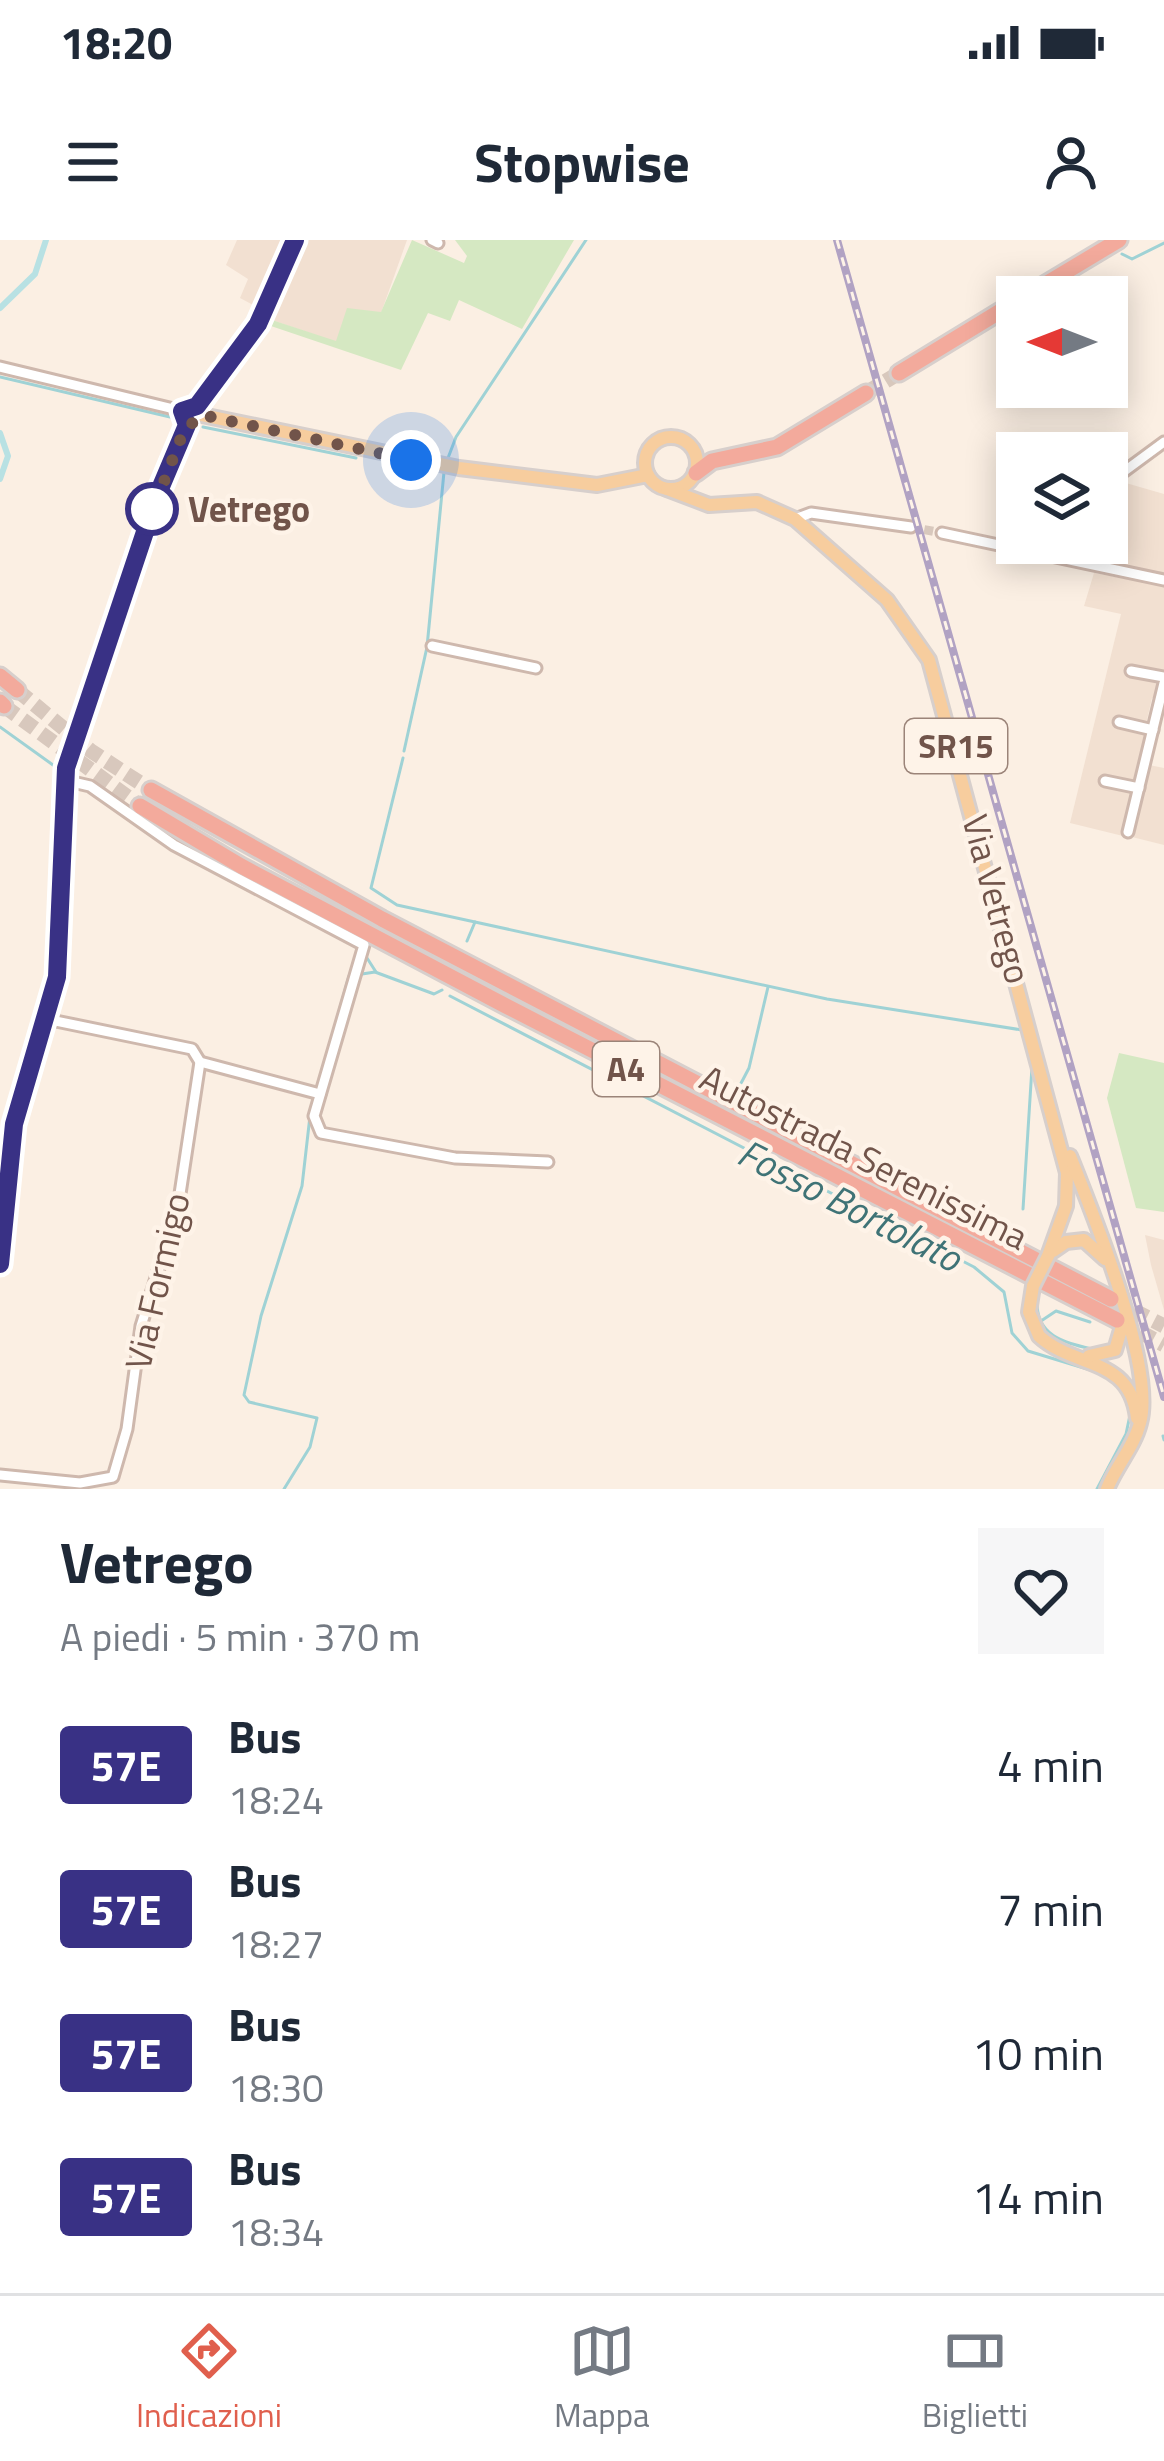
<!DOCTYPE html>
<html lang="it">
<head>
<meta charset="utf-8">
<style>
  :root { --surface:#fff; --page:#f6f6f7; --text:#1f2937; --muted:#747a83; --line:#e0e1e3; --accent:#e05f4d }
  body { margin:0; font-family:"Titillium Web",sans-serif; background:var(--page); color:var(--text); height:100vh; display:flex; flex-direction:column; font-size:45px; white-space:nowrap }
  * { box-sizing:border-box; margin:0 }
  p { font-size:39px; color:var(--muted) }
  .icon { flex:none; width:66px; height:66px; fill:none; stroke:currentColor; stroke-width:2; stroke-linecap:round; stroke-linejoin:round }
  .map { position:relative; height:1249px; overflow:hidden }
  .side { display:flex; flex-direction:column; background:var(--surface); flex:1 }
  .side>* { flex:none }
  .badge { padding:0 24px; border-radius:9px; font-size:42px; line-height:78px }
  .needle { width:78px; rotate:270deg }
  .buttons { position:absolute; left:996px; top:36px; display:grid; gap:24px }
  .buttons a { display:grid; place-items:center; width:132px; height:132px; border-radius:0px; background:var(--surface); box-shadow:0 6px 30px #0003; font-size:60px }
  .you { position:absolute; width:60px; height:60px; margin:-30px; border:9px solid #fff; border-radius:50%; background:#1a73e8; box-shadow:0 0 0 18px #1a73e833 }
  .map>.badge { position:absolute; translate:-50% -50%; box-shadow:0 0 0 6px #fff }
  .round { display:grid; place-items:center; flex:none; width:126px; height:126px; border-radius:0px; background:var(--page) }
  .head { display:flex; align-items:center; justify-content:space-between; height:204px; padding:0 60px }
  h1 { font-size:57px; font-weight:700; line-height:90px }
  ul { padding:0; list-style:none }
  li { display:flex; align-items:center; gap:36px; height:144px; padding:0 60px }
  li div { flex:1 }
  li b { display:block; font-size:45px }
  li em { font-style:normal }
  li .badge { min-width:132px; font-weight:700; text-align:center }
  .status { display:flex; justify-content:space-between; align-items:center; height:84px; padding:0 60px; background:var(--surface); direction:ltr }
  .status svg { height:33px; fill:currentColor }
  header { display:flex; justify-content:space-between; align-items:center; height:156px; padding:0 60px; background:var(--surface); font-size:54px; font-weight:700 }
  .dock { display:flex; justify-content:space-around; align-items:center; height:168px; border-top:3px solid var(--line); background:var(--surface); font-size:33px; color:var(--muted) }
  .dock a { display:grid; justify-items:center; gap:6px }
  .dock .active { color:var(--accent) }
  .map>svg:first-child { display:block }
</style>
</head>
<body>
<div class="status"><b>18:20</b><svg viewBox="0 0 49 12"><path d="M0 12V9h3v3zM5 12V6h3v6zM10 12V3h3v9zM15 12V0h3v12zM26 1h20v11H26zM47 4h2v5h-2z"/></svg></div>
<header><svg class="icon" aria-label="menu" viewBox="0 0 24 24"><path d="M4 6h16M4 12h16M4 18h16"/></svg>Stopwise<svg class="icon" aria-label="person" viewBox="0 0 24 24"><circle cx="12" cy="8" r="4"/><path d="M4 21q1-7 8-7t8 7"/></svg></header>
<div class="map">
<svg width="1164" height="1249" viewBox="0 0 1164 1249">
  <rect width="100%" height="100%" fill="#fbefe3"/>
  <g fill="#f2e0d1">
    <polygon points="237,0 289,0 261,69 240,58 248,39 226,25"/>
    <polygon points="300,0 407,0 381,73 336,102 269,79"/>
    <polygon points="1017,230 1017,303 1026,305 1010,302 997,289"/>
    <polygon points="1119,241 1164,254 1164,333 1037,306 1107,303 1107,250"/>
    <polygon points="1094,333 1164,346 1164,432 1129,424 1126,433 1161,441 1157,459 1152,458 1146,484 1117,476 1114,485 1148,493 1137,544 1103,535 1100,543 1134,551 1123,596 1070,583 1121,374 1084,366"/>
    <polygon points="1149,525 1164,528 1164,605 1132,597"/>
    <polygon points="1145,995 1164,1000 1164,1070 1151,1025"/>
  </g>
  <g fill="#d5e8c2">
    <polygon points="412,0 464,23 467,16 455,0 574,0 522,89 459,60 450,81 428,73 401,130 265,84 269,79 336,101 347,68 381,72"/>
    <polygon points="1119,813 1164,823 1164,972 1136,968 1107,858"/>
  </g>
  <g fill="none" stroke-linecap="round" stroke-linejoin="round">
    <g stroke="#9fd2d5" stroke-width="3">
      <polyline points="1122,14 1132,19 1164,3"/>
      <polyline points="0,137 170,177"/>
      <polyline points="203,187 356,218"/>
      <polyline points="448,218 456,197 586,0"/>
      <polyline points="0,487 53,525"/>
      <polyline points="404,511 427,407 444,232"/>
      <polyline points="403,518 371,648 397,665 475,682 467,701"/>
      <polyline points="88,551 110,565"/>
      <polyline points="142,588 159,600"/>
      <polyline points="475,682 827,759 1022,790"/>
      <polyline points="367,718 376,732"/>
      <polyline points="450,756 974,1027 1004,1052 1012,1093 1028,1111 1097,1132"/>
      <polyline points="317,849 349,736 375,732 434,754 442,750"/>
      <polyline points="738,849 749,828 768,747"/>
      <polyline points="1023,969 1032,827"/>
      <path d="M1037 1061C1036 1098 1067 1103 1096 1110"/>
      <polyline points="1041,1081 1056,1071 1090,1082"/>
      <polyline points="1163,1196 1164,1200"/>
      <polyline points="284,1249 310,1207 317,1178 249,1162 244,1155 261,1076 302,946 310,876"/>
      <polyline points="1097,1249 1126,1194 1130,1175"/>
    </g>
    <g stroke="#b8e1e3" stroke-width="6">
      <polyline points="0,68 35,34 46,0"/>
      <polyline points="0,193 8,216 0,239"/>
    </g>
    <polyline stroke="#d8c8bd" stroke-width="9" stroke-dasharray="9 4.5" stroke-linecap="butt" points="911,287 942,293"/>
    <g stroke="#d8c8bd" stroke-width="15" stroke-dasharray="15 8" stroke-linecap="butt">
      <polyline points="866,153 899,133"/>
      <polyline points="17,450 91,511 151,550"/>
      <polyline points="4,466 140,566"/>
      <polyline points="1113,1060 1164,1086"/>
      <polyline points="1120,1081 1164,1105"/>
    </g>
    <defs>
      <g id="minor">
        <polyline points="432,0 438,3"/>
        <polyline points="0,127 182,171"/>
        <polyline points="1107,244 1164,202"/>
        <polyline points="795,279 811,273 911,287"/>
        <polyline points="942,293 1164,340"/>
        <polyline points="432,406 536,428"/>
        <polyline points="1131,431 1164,437"/>
        <polyline points="1119,482 1153,490"/>
        <polyline points="64,540 90,546 174,605 364,705 314,876 321,893 455,918 548,922"/>
        <polyline points="1105,541 1139,548"/>
        <polyline points="1128,592 1164,443"/>
        <polyline points="200,822 320,854"/>
        <polyline points="0,1235 80,1243 113,1237 127,1189 141,1086 178,967 200,822 192,809 46,779"/>
      </g>
      <g id="major">
        <polyline points="202,175 459,228 597,245 648,235"/>
        <circle cx="671" cy="223" r="26"/>
        <polyline points="667,249 709,265 757,262 795,279 887,360 929,420 1067,933 1066,966 1048,1016"/>
        <path d="M1070 916C1092 971 1156 1128 1140 1183 1134 1207 1116 1226 1107 1249"/>
        <polyline points="1053,1011 1066,1002 1084,1000 1105,1019"/>
        <polyline points="0,1026 14,884 57,737 66,528 157,256 187,185 182,171 197,167 258,84 295,0"/>
        <path d="M1033 1046 1029 1072 1039 1096C1075 1129 1130 1116 1137 1178"/>
        <polyline points="1089,1116 1115,1110 1123,1083"/>
      </g>
      <g id="highway">
        <polyline points="1024,57 1119,0"/>
        <polyline points="899,133 1017,61"/>
        <polyline points="696,233 712,221 777,207 866,153"/>
        <polyline points="0,436 17,450"/>
        <polyline points="0,462 4,466"/>
        <polyline points="151,550 382,679 1111,1059"/>
        <polyline points="140,566 241,626 506,766 1117,1080"/>
      </g>
    </defs>
    <use href="#minor" stroke="#ceb8ad" stroke-width="15"/>
    <use href="#major" stroke="#d7cfcc" stroke-width="18"/>
    <use href="#highway" stroke="#d7cfcc" stroke-width="21"/>
    <use href="#minor" stroke="#fff" stroke-width="9"/>
    <use href="#major" stroke="#f7cd9e" stroke-width="12"/>
    <use href="#highway" stroke="#f3aa9c" stroke-width="15"/>
    <defs>
      <polyline id="rail" points="837,0 1164,1157"/>
    </defs>
    <use href="#rail" stroke="#b1a2c3" stroke-width="8"/>
    <use href="#rail" stroke="#fef3e8" stroke-width="3" stroke-dasharray="9" stroke-linecap="butt"/>
    <defs>
      <polyline id="major-bridge" points="1033,1046 1048,1016"/>
    </defs>
    <use href="#major-bridge" stroke="#d7cfcc" stroke-width="18" stroke-linecap="butt"/>
    <use href="#major-bridge" stroke="#f7cd9e" stroke-width="12"/>
  </g>
  <g fill="none" stroke-linecap="round" stroke-linejoin="round">
    <defs>
      <polyline id="line" points="0,1024 14,884 57,737 66,528 157,256 187,185 182,171 197,166 258,84 295,0"/>
    </defs>
    <use href="#line" stroke="#fff" stroke-width="27"/>
    <use href="#line" stroke="#393185" stroke-width="18"/>
    <polyline stroke="#71544a" stroke-width="12" stroke-dasharray="0 21.6" points="152,269 151,275 184,190 202,175 411,220"/>
  </g>
  <circle fill="#fff" stroke="#393185" stroke-width="6" cx="152" cy="269" r="24"/>
  <g text-anchor="middle" stroke-width="9" stroke-linejoin="round" paint-order="stroke">
    <g fill="#fef3e8" stroke="#9b8479" stroke-width="3">
      <rect x="905" y="479" width="102" height="54" rx="9"/>
      <rect x="593" y="802" width="66" height="54" rx="9"/>
    </g>
    <g font-size="33" font-weight="bold" fill="#71544a">
      <text x="956" y="518">SR15</text>
      <text x="626" y="841">A4</text>
    </g>
    <g font-size="36" font-weight="bold" fill="#71544a" stroke="#fef3e8" text-anchor="start">
      <text x="188" y="282">Vetrego</text>
    </g>
    <g font-size="36" fill="#71544a" stroke="#fef3e8">
      <text transform="translate(997 659) rotate(75)" y="13">Via Vetrego</text>
      <text transform="translate(864 917) rotate(27)" y="13">Autostrada Serenissima</text>
      <text transform="translate(157 1041) rotate(-77)" y="13">Via Formigo</text>
    </g>
    <g font-size="39" font-style="italic" fill="#3f7376" stroke="#fef3e8">
      <text transform="translate(850 965) rotate(27)" y="14">Fosso Bortolato</text>
    </g>
  </g>
</svg>
<div class="buttons">
<a><svg class="needle" viewBox="-14 -14 28 28"><path d="M0-13l5 13h-10z" fill="#e53935"/><path d="M0 13l5-13h-10z" fill="#747a83"/></svg></a>
<a><svg class="icon" aria-label="layers" viewBox="0 0 24 24"><path d="M12 4l9 5-9 5-9-5zM3 14l9 5 9-5"/></svg></a>
</div>
<div class="you" style="left:411px;top:220px"></div>
</div>
<section class="side">
<div class="head"><div><h1>Vetrego</h1><p>A piedi · 5 min · 370 m</p></div><a class="round"><svg class="icon" aria-label="heart" viewBox="0 0 24 24"><path d="M12 20l-8-8c-3-5 5-10 8-4 3-6 11-1 8 4z"/></svg></a></div>
<ul>
<li><span class="badge" style="background:#393185;color:#fff">57E</span><div><b>Bus</b><p>18:24</p></div><em>4 min</em></li>
<li><span class="badge" style="background:#393185;color:#fff">57E</span><div><b>Bus</b><p>18:27</p></div><em>7 min</em></li>
<li><span class="badge" style="background:#393185;color:#fff">57E</span><div><b>Bus</b><p>18:30</p></div><em>10 min</em></li>
<li><span class="badge" style="background:#393185;color:#fff">57E</span><div><b>Bus</b><p>18:34</p></div><em>14 min</em></li>
</ul>
</section>
<nav class="dock">
<a class="active"><svg class="icon" aria-label="directions" viewBox="0 0 24 24"><path d="M12 3l9 9-9 9-9-9zM9 14v-3h6M13 9l2 2-2 2"/></svg>Indicazioni</a>
<a><svg class="icon" aria-label="map" viewBox="0 0 24 24"><path d="M3 6l6-2 6 2 6-2v14l-6 2-6-2-6 2zM9 4v14M15 6v14"/></svg>Mappa</a>
<a><svg class="icon" aria-label="tickets" viewBox="0 0 24 24"><path d="M3 7h18v10H3zM15 7v10"/></svg>Biglietti</a>
</nav>
</body>
</html>
